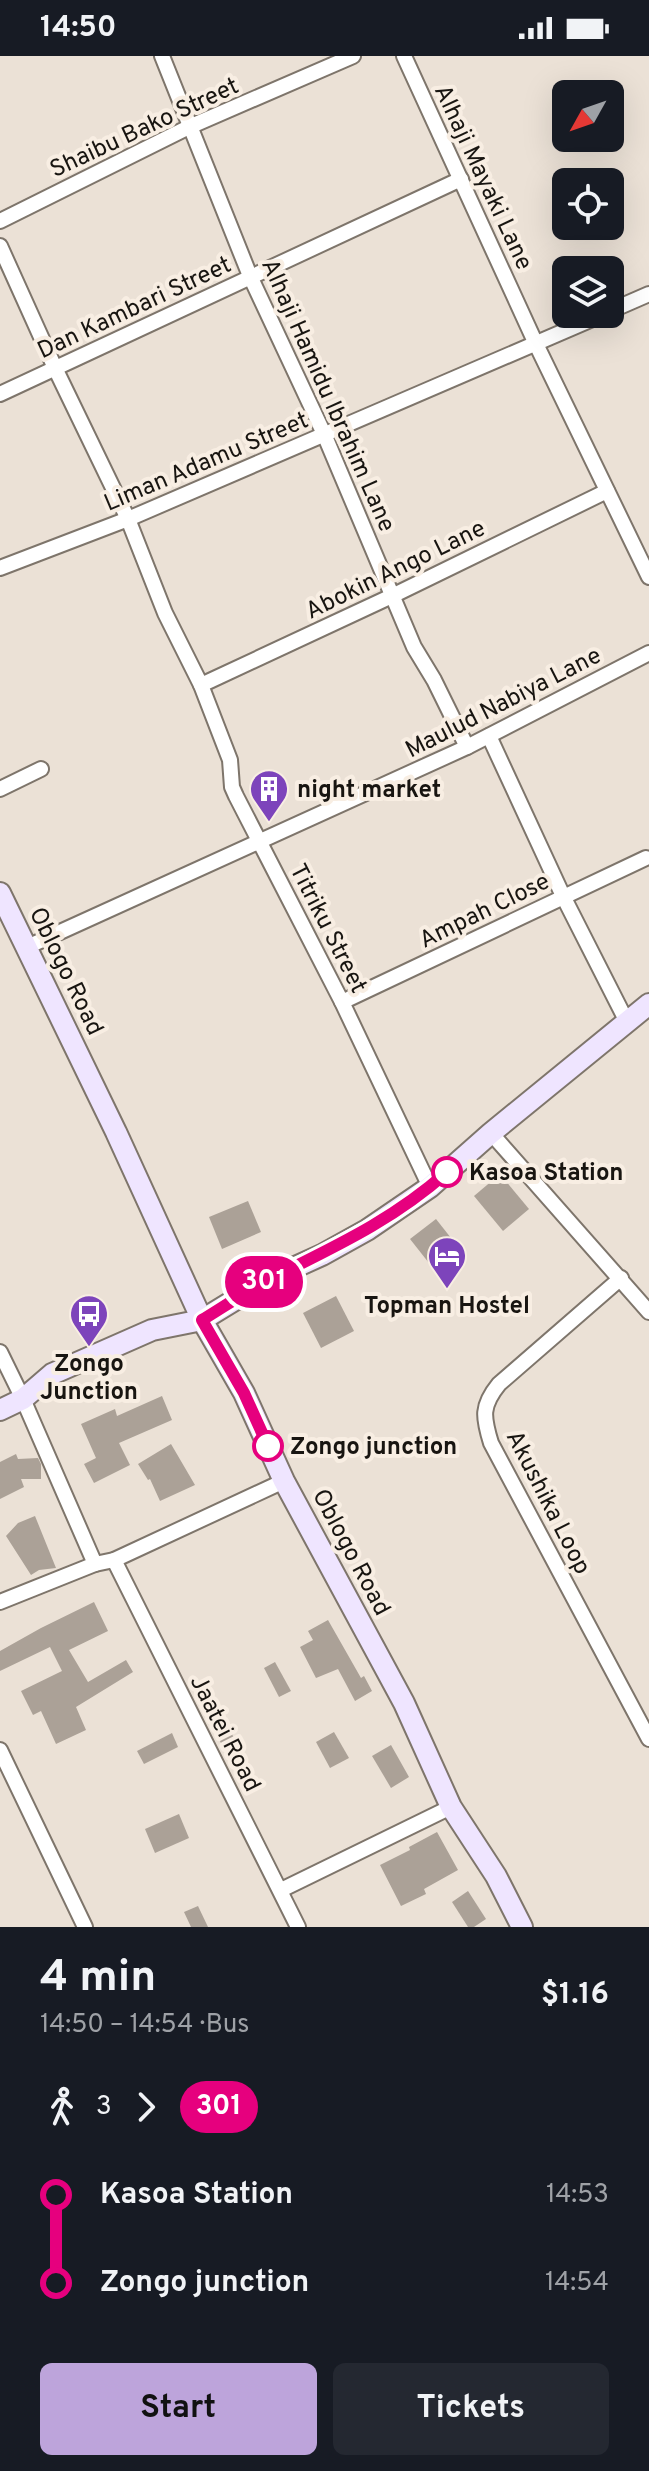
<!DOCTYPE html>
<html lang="en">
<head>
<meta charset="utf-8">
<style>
  :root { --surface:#171b24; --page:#242831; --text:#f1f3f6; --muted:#9ea1a6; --accent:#bda4db }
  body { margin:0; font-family:Overpass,sans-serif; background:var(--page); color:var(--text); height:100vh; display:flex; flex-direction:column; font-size:30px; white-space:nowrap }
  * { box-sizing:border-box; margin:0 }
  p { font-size:26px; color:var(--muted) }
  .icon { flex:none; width:44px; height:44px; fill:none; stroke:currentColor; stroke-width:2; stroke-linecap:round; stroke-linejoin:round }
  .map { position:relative; height:1871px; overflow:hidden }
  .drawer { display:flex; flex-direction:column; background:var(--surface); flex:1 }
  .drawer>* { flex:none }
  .badge { padding:0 16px; border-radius:26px; font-size:28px; line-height:52px }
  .needle { width:52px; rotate:230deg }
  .buttons { position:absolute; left:552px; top:24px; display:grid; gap:16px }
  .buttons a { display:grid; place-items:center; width:72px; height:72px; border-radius:12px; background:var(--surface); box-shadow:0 8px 32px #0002; font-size:40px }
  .map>.badge { position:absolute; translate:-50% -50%; box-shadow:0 0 0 4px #fff }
  .legs { display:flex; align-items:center; gap:12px; height:88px; padding:0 40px; font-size:26px }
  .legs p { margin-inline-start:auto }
  .head { display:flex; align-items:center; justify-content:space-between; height:136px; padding:0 40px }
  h1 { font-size:44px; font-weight:700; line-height:60px }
  .action { display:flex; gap:16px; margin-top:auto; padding:16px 40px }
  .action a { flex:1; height:92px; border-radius:12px; background:var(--accent); color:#111; font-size:32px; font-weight:700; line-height:92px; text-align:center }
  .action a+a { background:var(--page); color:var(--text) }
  ul { padding:0 40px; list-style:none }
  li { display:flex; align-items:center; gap:28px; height:88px; font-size:30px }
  li i { display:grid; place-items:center; width:12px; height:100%; margin:0 10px; background:currentColor }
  li i::after { content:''; width:20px; height:20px; margin:-10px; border:6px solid; border-radius:50%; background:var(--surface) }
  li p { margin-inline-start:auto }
  li:first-child i { background:linear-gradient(#0000 50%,currentColor 0) }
  li:last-child i { background:linear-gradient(currentColor 50%,#0000 0) }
  .status { display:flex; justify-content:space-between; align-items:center; height:56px; padding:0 40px; background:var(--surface); direction:ltr }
  .status svg { height:22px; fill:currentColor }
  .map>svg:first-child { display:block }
</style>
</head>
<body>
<div class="status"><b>14:50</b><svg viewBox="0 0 49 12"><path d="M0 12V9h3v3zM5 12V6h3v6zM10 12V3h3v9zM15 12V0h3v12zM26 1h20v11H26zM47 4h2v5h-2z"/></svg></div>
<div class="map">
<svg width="649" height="1871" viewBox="0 0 649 1871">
  <rect width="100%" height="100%" fill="#ebe1d6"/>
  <g fill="#aba197">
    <polygon points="500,1118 529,1153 503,1175 474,1140"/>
    <polygon points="248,1145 261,1176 222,1193 209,1161"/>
    <polygon points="436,1163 466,1201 440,1221 410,1183"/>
    <polygon points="336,1240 354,1275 321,1292 303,1257"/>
    <polygon points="162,1340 172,1364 119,1387 130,1409 94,1427 84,1408 96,1402 81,1368 115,1353 117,1360"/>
    <polygon points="171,1388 195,1429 160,1445 150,1423 148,1424 138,1408"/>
    <polygon points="16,1398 18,1403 38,1402 41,1408 41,1423 21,1423 24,1431 0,1443 0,1406"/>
    <polygon points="35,1460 56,1512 39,1514 31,1519 6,1480 18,1467"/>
    <polygon points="94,1546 108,1575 69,1594 88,1626 126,1604 133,1616 76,1651 86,1674 56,1688 41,1655 33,1659 21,1635 62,1615 50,1591 0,1615 0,1595 41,1572"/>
    <polygon points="328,1564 361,1622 364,1620 372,1635 355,1645 338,1613 316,1622 300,1591 313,1584 308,1575"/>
    <polygon points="275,1606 291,1635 279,1641 264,1612"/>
    <polygon points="224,1663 234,1682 222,1689 212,1670"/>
    <polygon points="334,1676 349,1702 330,1712 316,1686"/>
    <polygon points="172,1677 178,1691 144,1708 137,1695"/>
    <polygon points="391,1689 409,1721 391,1732 372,1700"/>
    <polygon points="179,1758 189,1782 155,1797 145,1773"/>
    <polygon points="437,1776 458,1814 424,1833 426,1838 401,1850 380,1809 410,1794 409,1791"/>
    <polygon points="468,1835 486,1863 474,1871 468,1871 452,1846"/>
    <polygon points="198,1850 208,1871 191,1871 184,1856"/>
  </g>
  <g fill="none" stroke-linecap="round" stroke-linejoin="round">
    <defs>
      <g id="minor">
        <polyline points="162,0 250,220 324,378 414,591 434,624 467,691"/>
        <polyline points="404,0 536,288 649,521"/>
        <polyline points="0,165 189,71 353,0"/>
        <polyline points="0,190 55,312 128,463 165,557 201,629 230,704 232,731 236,740 342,946 430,1131"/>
        <polyline points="610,255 649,238"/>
        <polyline points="0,338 461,123"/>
        <polyline points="0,512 128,463 604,258"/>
        <polyline points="201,629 394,539 607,435"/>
        <polyline points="489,680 563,840 627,966"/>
        <polyline points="0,733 41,713"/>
        <polyline points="27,891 467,691 649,597"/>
        <polyline points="342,946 646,802"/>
        <polyline points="491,1077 649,1256"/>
        <path d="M621 1222 499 1328C481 1350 483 1361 491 1387L649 1683"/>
        <polyline points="0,1296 23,1343 95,1508"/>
        <polyline points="114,1504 298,1871"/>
        <polyline points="0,1546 95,1508 114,1504 284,1425"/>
        <polyline points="0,1694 85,1871"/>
        <polyline points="281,1834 451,1751"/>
      </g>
      <g id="secondary">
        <polyline points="0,837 116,1076 202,1264 244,1337 284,1425 404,1647 451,1751 496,1820 522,1871"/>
        <polyline points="0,1354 23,1343 52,1318 152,1274 202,1264 269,1223 322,1199 367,1174 430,1131 491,1077 649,948"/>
      </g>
    </defs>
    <use href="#minor" stroke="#7e756b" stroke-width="18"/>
    <use href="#secondary" stroke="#7e756b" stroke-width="24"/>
    <use href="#minor" stroke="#fff" stroke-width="14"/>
    <use href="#secondary" stroke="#efe5ff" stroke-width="20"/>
  </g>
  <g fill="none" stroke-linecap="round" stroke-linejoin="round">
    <defs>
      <path id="line-1" d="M268 1390 244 1337 202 1264C225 1250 248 1234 272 1222 336 1190 393 1164 447 1116"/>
    </defs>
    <use href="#line-1" stroke="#fff" stroke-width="18"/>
    <use href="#line-1" stroke="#e6007e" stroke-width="12"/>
  </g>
  <defs>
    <symbol id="building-pin" viewBox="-11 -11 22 30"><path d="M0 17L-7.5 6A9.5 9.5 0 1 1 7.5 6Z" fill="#7d44bb" stroke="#f8eee3"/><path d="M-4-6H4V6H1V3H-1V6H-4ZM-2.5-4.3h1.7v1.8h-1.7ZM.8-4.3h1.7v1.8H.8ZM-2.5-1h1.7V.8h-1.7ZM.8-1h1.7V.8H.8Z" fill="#fff"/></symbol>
    <symbol id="hotel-pin" viewBox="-11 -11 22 30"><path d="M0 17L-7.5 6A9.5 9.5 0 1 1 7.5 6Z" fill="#7d44bb" stroke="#f8eee3"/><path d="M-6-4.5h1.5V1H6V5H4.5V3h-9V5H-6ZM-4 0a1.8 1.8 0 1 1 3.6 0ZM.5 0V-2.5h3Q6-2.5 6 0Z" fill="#fff"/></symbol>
    <symbol id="bus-pin" viewBox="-11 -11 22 30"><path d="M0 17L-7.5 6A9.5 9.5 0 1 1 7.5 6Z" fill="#7d44bb" stroke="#f8eee3"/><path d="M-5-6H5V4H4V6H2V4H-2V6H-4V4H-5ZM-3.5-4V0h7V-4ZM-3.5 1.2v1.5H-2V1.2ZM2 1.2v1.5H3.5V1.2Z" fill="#fff"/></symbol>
  </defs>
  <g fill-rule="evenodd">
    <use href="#building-pin" x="247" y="711" width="44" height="60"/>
    <use href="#hotel-pin" x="425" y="1178" width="44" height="60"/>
    <use href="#bus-pin" x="67" y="1236" width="44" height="60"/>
  </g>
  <g fill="#fff" stroke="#e6007e" stroke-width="4">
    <circle cx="447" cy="1116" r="14"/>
    <circle cx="268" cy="1390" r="14"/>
  </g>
  <g text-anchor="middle" stroke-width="8" stroke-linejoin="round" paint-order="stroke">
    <g font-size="24" fill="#181511" stroke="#f8eee3">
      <text transform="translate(144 71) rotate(-25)" y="8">Shaibu Bako Street</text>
      <text transform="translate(484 121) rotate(65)" y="8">Alhaji Mayaki Lane</text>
      <text transform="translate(134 251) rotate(-25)" y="8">Dan Kambari Street</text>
      <text transform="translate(329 339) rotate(66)" y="8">Alhaji Hamidu Ibrahim Lane</text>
      <text transform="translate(206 405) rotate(-23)" y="8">Liman Adamu Street</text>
      <text transform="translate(395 513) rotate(-26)" y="8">Abokin Ango Lane</text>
      <text transform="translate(503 646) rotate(-27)" y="8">Maulud Nabiya Lane</text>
      <text transform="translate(484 854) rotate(-26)" y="8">Ampah Close</text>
      <text transform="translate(329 872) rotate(63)" y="8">Titriku Street</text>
      <text transform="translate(67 915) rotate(64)" y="8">Oblogo Road</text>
      <text transform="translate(549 1446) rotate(63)" y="8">Akushika Loop</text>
      <text transform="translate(352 1496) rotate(62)" y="8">Oblogo Road</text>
      <text transform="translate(226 1677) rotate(63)" y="8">Jaatei Road</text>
    </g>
    <g font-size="24" font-weight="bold" fill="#181511" stroke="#f8eee3">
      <text x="297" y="741" text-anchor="start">night market</text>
      <text x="447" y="1257">Topman Hostel</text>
      <text x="89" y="1315">Zongo<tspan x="89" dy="28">Junction</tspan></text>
    </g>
    <g font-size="24" font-weight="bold" fill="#181511" stroke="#f8eee3" text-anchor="start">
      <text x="469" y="1124">Kasoa Station</text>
      <text x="290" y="1398">Zongo junction</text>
    </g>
  </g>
</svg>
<div class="buttons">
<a><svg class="needle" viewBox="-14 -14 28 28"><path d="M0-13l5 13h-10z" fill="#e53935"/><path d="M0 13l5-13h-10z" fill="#9ea1a6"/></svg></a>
<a><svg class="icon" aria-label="locate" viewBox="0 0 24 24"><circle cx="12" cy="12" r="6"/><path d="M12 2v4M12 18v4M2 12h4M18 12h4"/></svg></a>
<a><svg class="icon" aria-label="layers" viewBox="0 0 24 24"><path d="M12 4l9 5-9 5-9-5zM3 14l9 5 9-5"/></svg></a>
</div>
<b class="badge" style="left:264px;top:1226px;background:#e6007e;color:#fff">301</b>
</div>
<section class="drawer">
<div class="head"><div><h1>4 min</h1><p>14:50 – 14:54 · Bus</p></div><b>$1.16</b></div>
<div class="legs"><svg class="icon" aria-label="walk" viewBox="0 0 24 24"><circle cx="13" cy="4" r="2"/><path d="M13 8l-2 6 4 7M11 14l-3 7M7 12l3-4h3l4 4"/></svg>3<svg class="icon" aria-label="forward" viewBox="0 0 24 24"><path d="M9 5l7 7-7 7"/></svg><b class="badge" style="background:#e6007e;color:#fff">301</b></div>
<ul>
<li><i style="color:#e6007e"></i><b>Kasoa Station</b><p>14:53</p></li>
<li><i style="color:#e6007e"></i><b>Zongo junction</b><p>14:54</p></li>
</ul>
<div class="action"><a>Start</a><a>Tickets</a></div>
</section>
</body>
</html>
